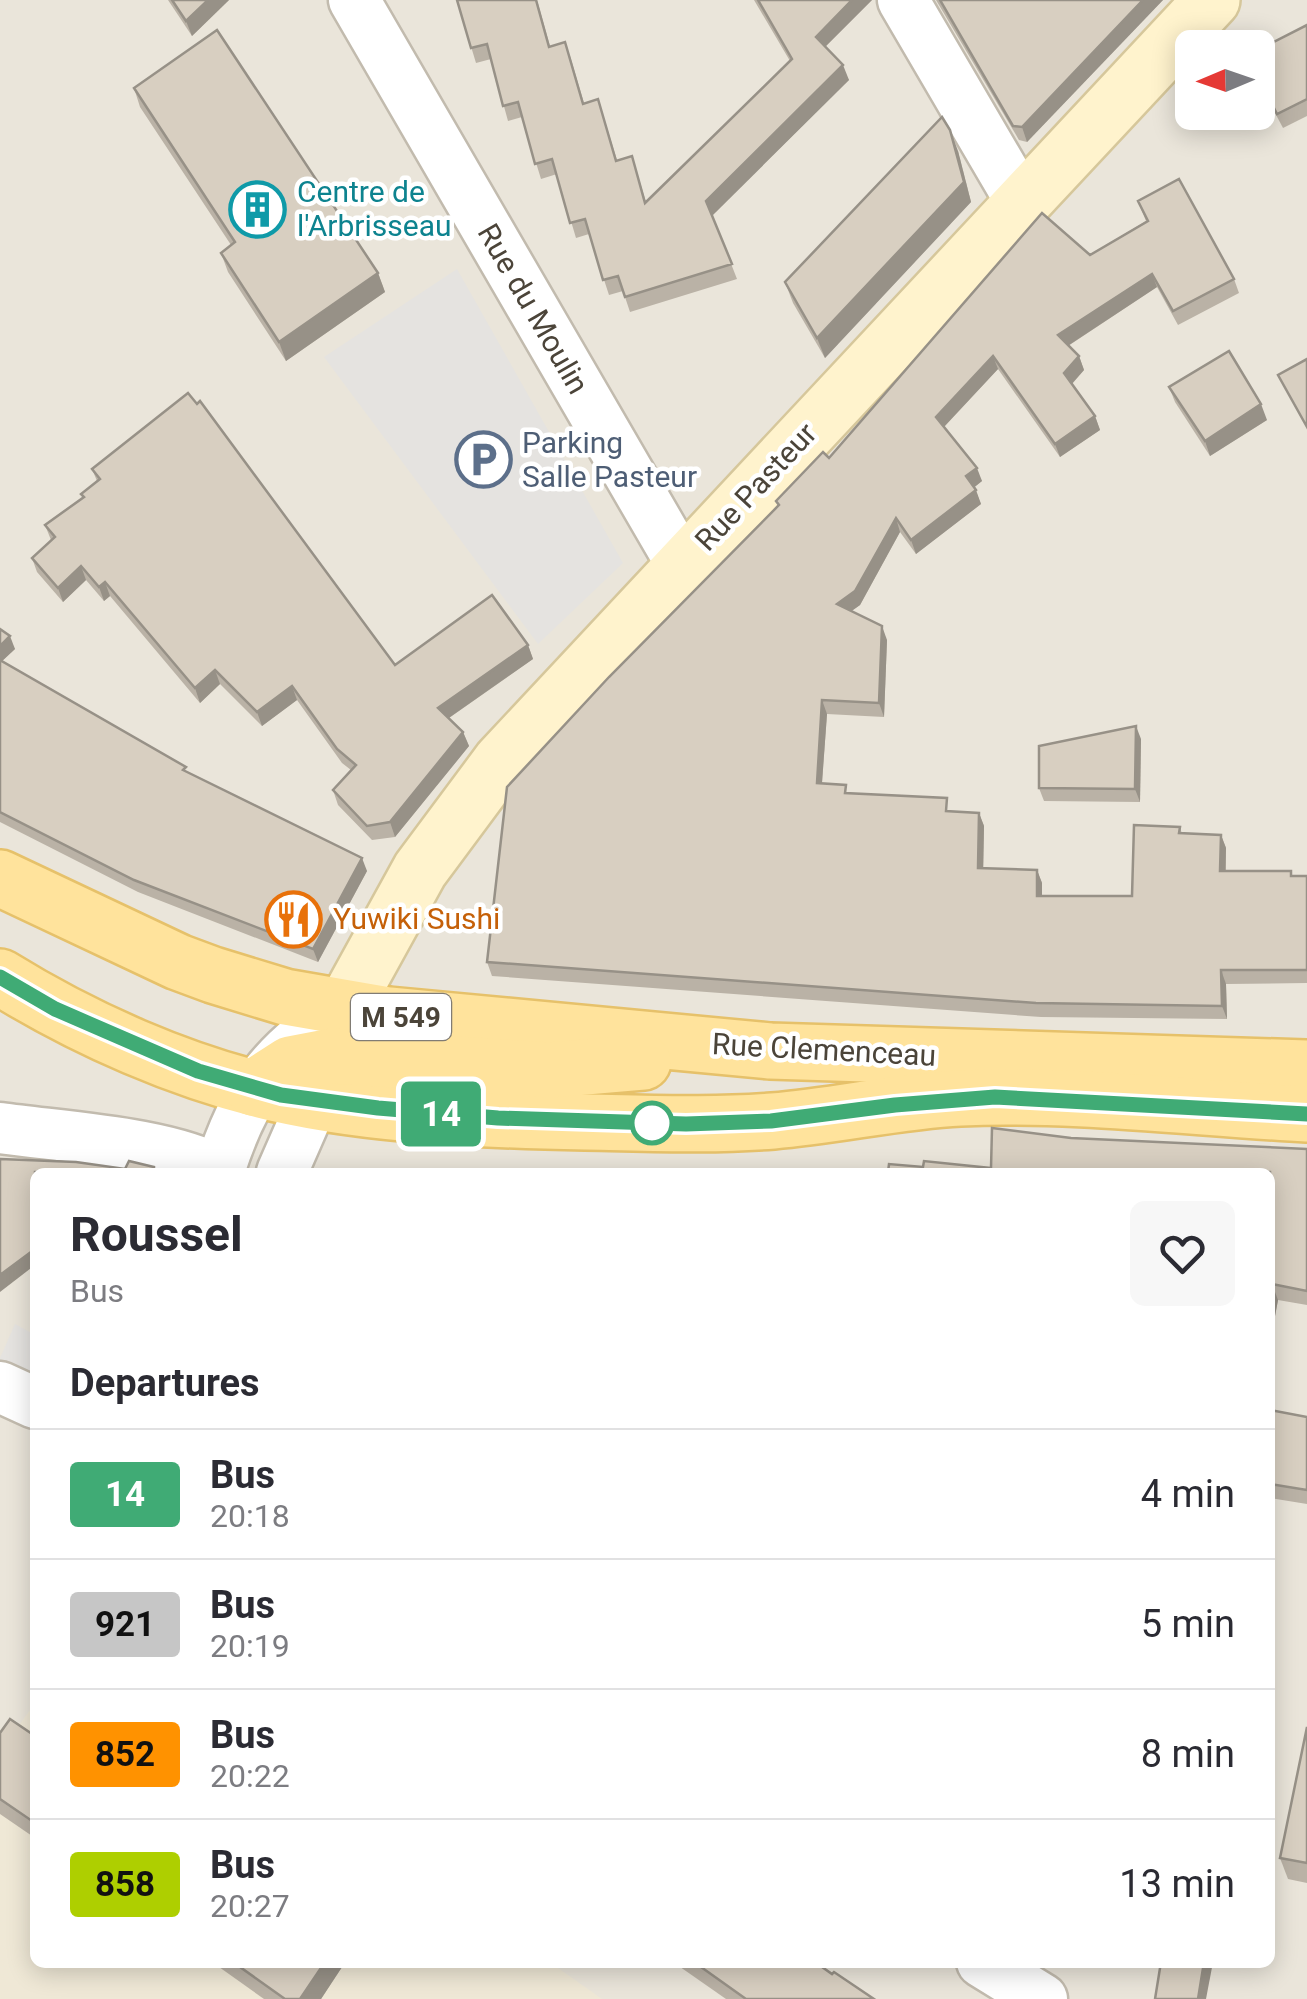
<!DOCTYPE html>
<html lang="en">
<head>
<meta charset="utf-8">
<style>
  :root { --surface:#fff; --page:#f7f7f7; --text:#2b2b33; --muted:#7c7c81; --line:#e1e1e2 }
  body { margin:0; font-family:Roboto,sans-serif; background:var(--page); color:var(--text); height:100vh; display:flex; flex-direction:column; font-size:38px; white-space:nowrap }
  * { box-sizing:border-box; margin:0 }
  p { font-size:32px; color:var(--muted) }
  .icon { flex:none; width:55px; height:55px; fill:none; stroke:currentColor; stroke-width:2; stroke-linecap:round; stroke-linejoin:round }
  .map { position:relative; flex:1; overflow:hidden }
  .drawer { position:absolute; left:30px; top:1168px; width:1245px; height:800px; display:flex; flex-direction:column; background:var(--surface); border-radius:15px; box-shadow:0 5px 25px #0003 }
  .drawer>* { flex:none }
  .badge { padding:0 20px; border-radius:8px; font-size:35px; line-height:65px }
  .needle { width:65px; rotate:268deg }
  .controls { position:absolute; left:1175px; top:30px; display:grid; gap:20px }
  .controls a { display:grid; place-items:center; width:100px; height:100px; border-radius:15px; background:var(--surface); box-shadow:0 5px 25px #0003; font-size:50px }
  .map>.badge { position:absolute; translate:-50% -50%; box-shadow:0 0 0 5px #fff }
  h2 { padding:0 40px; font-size:38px; line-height:90px }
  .round { display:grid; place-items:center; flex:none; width:105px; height:105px; border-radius:15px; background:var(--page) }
  .head { display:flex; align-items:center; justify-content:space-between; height:170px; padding:0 40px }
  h1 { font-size:48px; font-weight:700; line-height:75px }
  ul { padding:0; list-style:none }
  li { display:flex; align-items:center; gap:30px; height:130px; padding:0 40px; border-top:2px solid var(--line) }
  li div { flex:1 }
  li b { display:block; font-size:38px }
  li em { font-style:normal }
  li .badge { min-width:110px; font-weight:700; text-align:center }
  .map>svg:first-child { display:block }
</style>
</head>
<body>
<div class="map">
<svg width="1307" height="1999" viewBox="0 0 1307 1999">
  <rect width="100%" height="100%" fill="#f6f3ec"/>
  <path fill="#eae5da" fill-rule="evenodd" d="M0 0H1307V1999H0ZM1192 48H1258V112H1192ZM35 1172H1270V1962H35Z"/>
  <polygon fill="#efe8d6" points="35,1703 35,1962 551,1963 602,1999 0,1999 0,1752"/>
  <g fill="#e5e3e0">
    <polygon points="457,269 623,563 538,644 324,357"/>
    <polygon points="15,1324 35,1335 35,1395 0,1376 0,1358"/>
  </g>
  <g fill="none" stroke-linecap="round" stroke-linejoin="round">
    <defs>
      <g id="street">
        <polyline points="354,0 682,565"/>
        <polyline points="903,0 1023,205"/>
        <path d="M0 1128C63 1137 168 1142 221 1172"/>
        <path d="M219 1172C243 1094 273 1052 344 1008"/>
        <polyline points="282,1172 328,1067"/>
        <polyline points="0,1387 35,1403"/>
        <polyline points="982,1962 1042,1999"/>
      </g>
      <polyline id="secondary" points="344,1008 420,870 501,761 1212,0"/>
      <g id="primary">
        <polyline points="0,878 178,962 213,975 285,997 389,1015 770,1051 1307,1068"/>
        <path d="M0 977C84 1029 181 1072 277 1094 374 1116 485 1120 585 1122 647 1123 711 1126 773 1121 836 1116 898 1101 960 1098 1074 1093 1193 1108 1307 1114"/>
        <polyline points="253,1088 290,1064 332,1056 550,1070 643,1062"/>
      </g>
    </defs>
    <use href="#street" stroke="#c2bbae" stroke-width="55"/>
    <use href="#secondary" stroke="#d6c79b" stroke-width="60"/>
    <use href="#primary" stroke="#e6c16a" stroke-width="60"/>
    <use href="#street" stroke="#fff" stroke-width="50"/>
    <use href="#secondary" stroke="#fff3cd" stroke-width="55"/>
    <use href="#primary" stroke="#ffe39c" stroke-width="55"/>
  </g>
  <g fill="#bab2a6">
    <polygon points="168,0 229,0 192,36"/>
    <polygon points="457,0 537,0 550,46 570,56 584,103 598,99 617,160 632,156 646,202 790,61 754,0 872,0 825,47 849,80 712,215 737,279 630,312 623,291 609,295 589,234 576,238 557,174 541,179 522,117 508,121 491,59 476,63"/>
    <polygon points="936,0 1163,0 1027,142 1019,140"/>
    <polygon points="1307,25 1307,116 1283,128 1258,81 1258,50"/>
    <polygon points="134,88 378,273 385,292 286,361 228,272 221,253 231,245 140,107"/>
    <polygon points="958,151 971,202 825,358 793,303 785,282"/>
    <polygon points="1138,201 1234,279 1239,293 1178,325 1157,287 1068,346 1079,356 1084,370 1072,384 1095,416 1100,430 1060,457 998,369 944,427 982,481 974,487 981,504 916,554 900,532 860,605 851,611 887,640 884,717 827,714 822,783 849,794 952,811 979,813 984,826 983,868 1037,870 1042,883 1042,896 1132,896 1180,827 1182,834 1221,835 1226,848 1226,871 1307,876 1307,983 1226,984 1227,1019 1041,1017 492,976 487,962 778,506 776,501 1090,255 1146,221"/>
    <polygon points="1169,387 1267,420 1210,456 1175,402"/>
    <polygon points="92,469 395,665 528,645 533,659 449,718 463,732 469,746 395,837 372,840 338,805 333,790 351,770 342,763 297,700 262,726 220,684 200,703 110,596 104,601 86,580 63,602 37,572 32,558 51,540 45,525 83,498 81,494 97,481"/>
    <polygon points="0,629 15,649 2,661 187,772 367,871 318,962 138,892 0,822"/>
    <polygon points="1141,739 1140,802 1044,801 1039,788"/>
    <polygon points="1071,1138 1307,1149 1307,1305 1278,1300 1270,1343 1270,1172 923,1167 991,1168"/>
    <polygon points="1270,1410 1307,1417 1307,1504 1270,1498"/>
    <polygon points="1307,1727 1307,1883 1288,1879 1280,1858"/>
    <polygon points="0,1733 35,1736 35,1838 0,1814"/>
    <polygon points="212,1962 344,1962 344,1964 321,1999 264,1999"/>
    <polygon points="673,1962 815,1962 874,1999 726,1999"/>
  </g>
  <g fill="#979187">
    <polygon points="208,0 229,0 192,36 186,21"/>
    <polygon points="852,0 872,0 821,51 816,37"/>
    <polygon points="1143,0 1163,0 1027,142 1022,127"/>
    <polygon points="843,65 849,80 712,216 706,201"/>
    <polygon points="950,130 958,151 971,202 825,358 817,338"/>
    <polygon points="378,273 385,292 286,361 279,342"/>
    <polygon points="1152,274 1157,287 1063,349 1058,335"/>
    <polygon points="993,356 998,369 941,430 936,417"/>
    <polygon points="1079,356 1084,370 1069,387 1064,373"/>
    <polygon points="1261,404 1267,420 1210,456 1205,441"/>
    <polygon points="1095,416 1100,430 1060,457 1055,444"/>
    <polygon points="977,468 982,481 971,490 966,476"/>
    <polygon points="976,490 981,504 916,554 911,540"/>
    <polygon points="896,518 900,532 860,605 842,618 837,604"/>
    <polygon points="81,566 86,580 63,602 58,588"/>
    <polygon points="105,582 110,596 104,601 99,587"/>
    <polygon points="882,626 887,640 884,717 879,703"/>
    <polygon points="10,636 15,649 0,663 0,646"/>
    <polygon points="528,645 533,659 443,722 438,708"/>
    <polygon points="215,670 220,684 200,703 195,688"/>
    <polygon points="292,686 297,700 262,726 257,712"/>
    <polygon points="822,700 827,714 821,796 817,783"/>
    <polygon points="1136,726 1141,739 1140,802 1135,789"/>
    <polygon points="463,732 469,746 395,837 390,822"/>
    <polygon points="979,813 984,826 983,881 978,868"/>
    <polygon points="1221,835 1226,848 1225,885 1220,871"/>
    <polygon points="362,858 367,871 318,962 313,949"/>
    <polygon points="1037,870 1042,883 1042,910 1037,896"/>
    <polygon points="1221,970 1226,984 1227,1019 1222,1006"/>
    <polygon points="35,1249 35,1265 0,1292 0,1275"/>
    <polygon points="1272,1284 1278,1300 1270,1343 1270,1297"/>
    <polygon points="325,1962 344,1962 344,1964 321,1999 300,1999"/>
    <polygon points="1204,1962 1213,1962 1206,1999 1198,1999"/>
  </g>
  <g fill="#d8cfc1" stroke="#979187" stroke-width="2.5">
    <polygon points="172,0 208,0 186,21"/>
    <polygon points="457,0 536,0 549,47 565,42 583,104 598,99 616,161 632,156 645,203 792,59 758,0 852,0 816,37 843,65 706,201 732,264 625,297 618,276 603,280 585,219 570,223 552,159 535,164 518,102 503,106 487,44 471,48"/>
    <polygon points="940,0 1143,0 1022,127 1013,126"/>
    <polygon points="1307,25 1307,99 1277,114 1258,76 1258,50"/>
    <polygon points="217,30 378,273 279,342 221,253 235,242 134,88"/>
    <polygon points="942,117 950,130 964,182 817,338 785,282"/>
    <polygon points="1179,179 1234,279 1173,311 1152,274 1058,335 1079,356 1064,373 1095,416 1055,444 993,356 936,417 977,468 966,476 976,490 911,540 896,518 855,591 837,604 882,626 879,703 822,700 817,783 846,785 845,793 947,798 946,811 979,813 978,868 1037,870 1037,896 1132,896 1134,825 1180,827 1179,833 1221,835 1220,871 1291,871 1291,876 1307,876 1307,970 1221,970 1222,1006 1036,1003 487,962 507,787 609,677 779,505 776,501 823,452 829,458 1042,213 1090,255 1148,221 1138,201"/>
    <polygon points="1229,351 1261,404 1205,441 1169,387"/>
    <polygon points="1307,359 1307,427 1278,375"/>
    <polygon points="188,393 197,404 200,401 395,665 492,595 528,645 438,708 463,732 390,822 367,826 333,790 356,765 337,749 292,686 257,712 215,670 195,688 105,582 99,587 81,566 58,588 32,558 55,537 45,525 84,497 81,494 100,479 92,469"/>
    <polygon points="0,629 10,636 0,646"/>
    <polygon points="0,660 186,767 183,770 362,858 313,949 134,880 0,812"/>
    <polygon points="1136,726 1135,789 1039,788 1039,746"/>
    <polygon points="992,1128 1071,1138 1307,1149 1307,1291 1272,1284 1270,1297 1270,1172 888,1172 889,1164 923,1167 924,1161 991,1168"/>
    <polygon points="0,1159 76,1162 125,1169 129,1161 154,1167 154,1172 35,1172 35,1249 0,1275"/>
    <polygon points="1270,1410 1307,1417 1307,1490 1270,1484"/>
    <polygon points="10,1719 35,1736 35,1823 0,1799 0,1733"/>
    <polygon points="1307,1727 1307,1863 1280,1858"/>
    <polygon points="233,1962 325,1962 300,1999 285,1999"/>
    <polygon points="694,1962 815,1962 832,1974 834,1972 874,1999 746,1999"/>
    <polygon points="1161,1962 1204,1962 1198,1999 1155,1999"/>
  </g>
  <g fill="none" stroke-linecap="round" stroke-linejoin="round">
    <defs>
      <polyline id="line" points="0,977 55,1009 198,1071 281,1095 378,1108 498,1118 686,1124 771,1121 895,1105 995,1097 1307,1114"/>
    </defs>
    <use href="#line" stroke="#fff" stroke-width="22"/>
    <use href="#line" stroke="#40ab75" stroke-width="15"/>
  </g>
  <defs>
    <symbol id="building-ring" viewBox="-11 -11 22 22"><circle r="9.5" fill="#fff" stroke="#0f9aa8" stroke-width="1.5"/><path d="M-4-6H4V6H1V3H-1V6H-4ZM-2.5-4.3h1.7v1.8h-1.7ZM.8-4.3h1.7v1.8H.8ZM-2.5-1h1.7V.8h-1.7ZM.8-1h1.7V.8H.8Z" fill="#0f9aa8"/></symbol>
    <symbol id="parking-ring" viewBox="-11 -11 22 22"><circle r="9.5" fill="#fff" stroke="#5c6f8a" stroke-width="1.5"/><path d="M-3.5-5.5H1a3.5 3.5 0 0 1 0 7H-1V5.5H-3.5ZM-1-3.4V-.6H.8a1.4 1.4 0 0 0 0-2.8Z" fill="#5c6f8a"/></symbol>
    <symbol id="restaurant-ring" viewBox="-11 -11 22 22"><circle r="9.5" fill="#fff" stroke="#e8710a" stroke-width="1.5"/><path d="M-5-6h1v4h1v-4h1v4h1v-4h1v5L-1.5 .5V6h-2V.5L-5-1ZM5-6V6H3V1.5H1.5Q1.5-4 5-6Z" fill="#e8710a"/></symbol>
  </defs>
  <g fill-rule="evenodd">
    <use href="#building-ring" x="226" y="178" width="63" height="63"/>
    <use href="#parking-ring" x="452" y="428" width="63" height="63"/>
    <use href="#restaurant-ring" x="262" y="888" width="63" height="63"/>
  </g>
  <circle fill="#fff" stroke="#40ab75" stroke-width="5" cx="652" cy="1123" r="20"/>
  <g text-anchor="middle" stroke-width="9" stroke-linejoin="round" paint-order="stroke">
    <rect fill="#fff" stroke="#817c74" stroke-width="2.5" x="351" y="994" width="100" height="46" rx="8"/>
    <g font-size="28" font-weight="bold" fill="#4b4439">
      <text x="401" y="1027">M 549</text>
    </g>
    <g font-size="30" fill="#0d838f" stroke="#fff" text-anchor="start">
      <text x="297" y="202">Centre de<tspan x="297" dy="34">l'Arbrisseau</tspan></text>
    </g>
    <g font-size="30" fill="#4b4439" stroke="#fff">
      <text transform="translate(533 309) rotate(60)" y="10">Rue du Moulin</text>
      <text transform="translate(756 487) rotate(-47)" y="10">Rue Pasteur</text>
      <text transform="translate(824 1050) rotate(3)" y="10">Rue Clemenceau</text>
    </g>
    <g font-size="30" fill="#4e5e75" stroke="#fff" text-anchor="start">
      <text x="522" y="453">Parking<tspan x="522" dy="34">Salle Pasteur</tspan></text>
    </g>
    <g font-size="30" fill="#c56008" stroke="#fff" text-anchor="start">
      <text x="333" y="929">Yuwiki Sushi</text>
    </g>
  </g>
</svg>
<div class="controls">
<a><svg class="needle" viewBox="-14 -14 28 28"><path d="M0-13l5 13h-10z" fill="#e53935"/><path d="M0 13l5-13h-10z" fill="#7c7c81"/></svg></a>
</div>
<b class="badge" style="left:441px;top:1114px;background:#40ab75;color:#fff">14</b>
<section class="drawer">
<div class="head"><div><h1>Roussel</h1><p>Bus</p></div><a class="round"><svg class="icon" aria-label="heart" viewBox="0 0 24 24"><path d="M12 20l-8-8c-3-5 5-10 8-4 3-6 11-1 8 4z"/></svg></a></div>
<h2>Departures</h2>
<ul>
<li><span class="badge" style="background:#40ab75;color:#fff">14</span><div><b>Bus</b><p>20:18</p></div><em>4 min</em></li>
<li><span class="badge" style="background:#c6c6c6;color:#111">921</span><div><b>Bus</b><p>20:19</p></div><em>5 min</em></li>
<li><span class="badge" style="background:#ff9200;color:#111">852</span><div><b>Bus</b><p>20:22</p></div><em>8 min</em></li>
<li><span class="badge" style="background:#aecf00;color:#111">858</span><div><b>Bus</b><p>20:27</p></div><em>13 min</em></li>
</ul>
</section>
</div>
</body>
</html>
